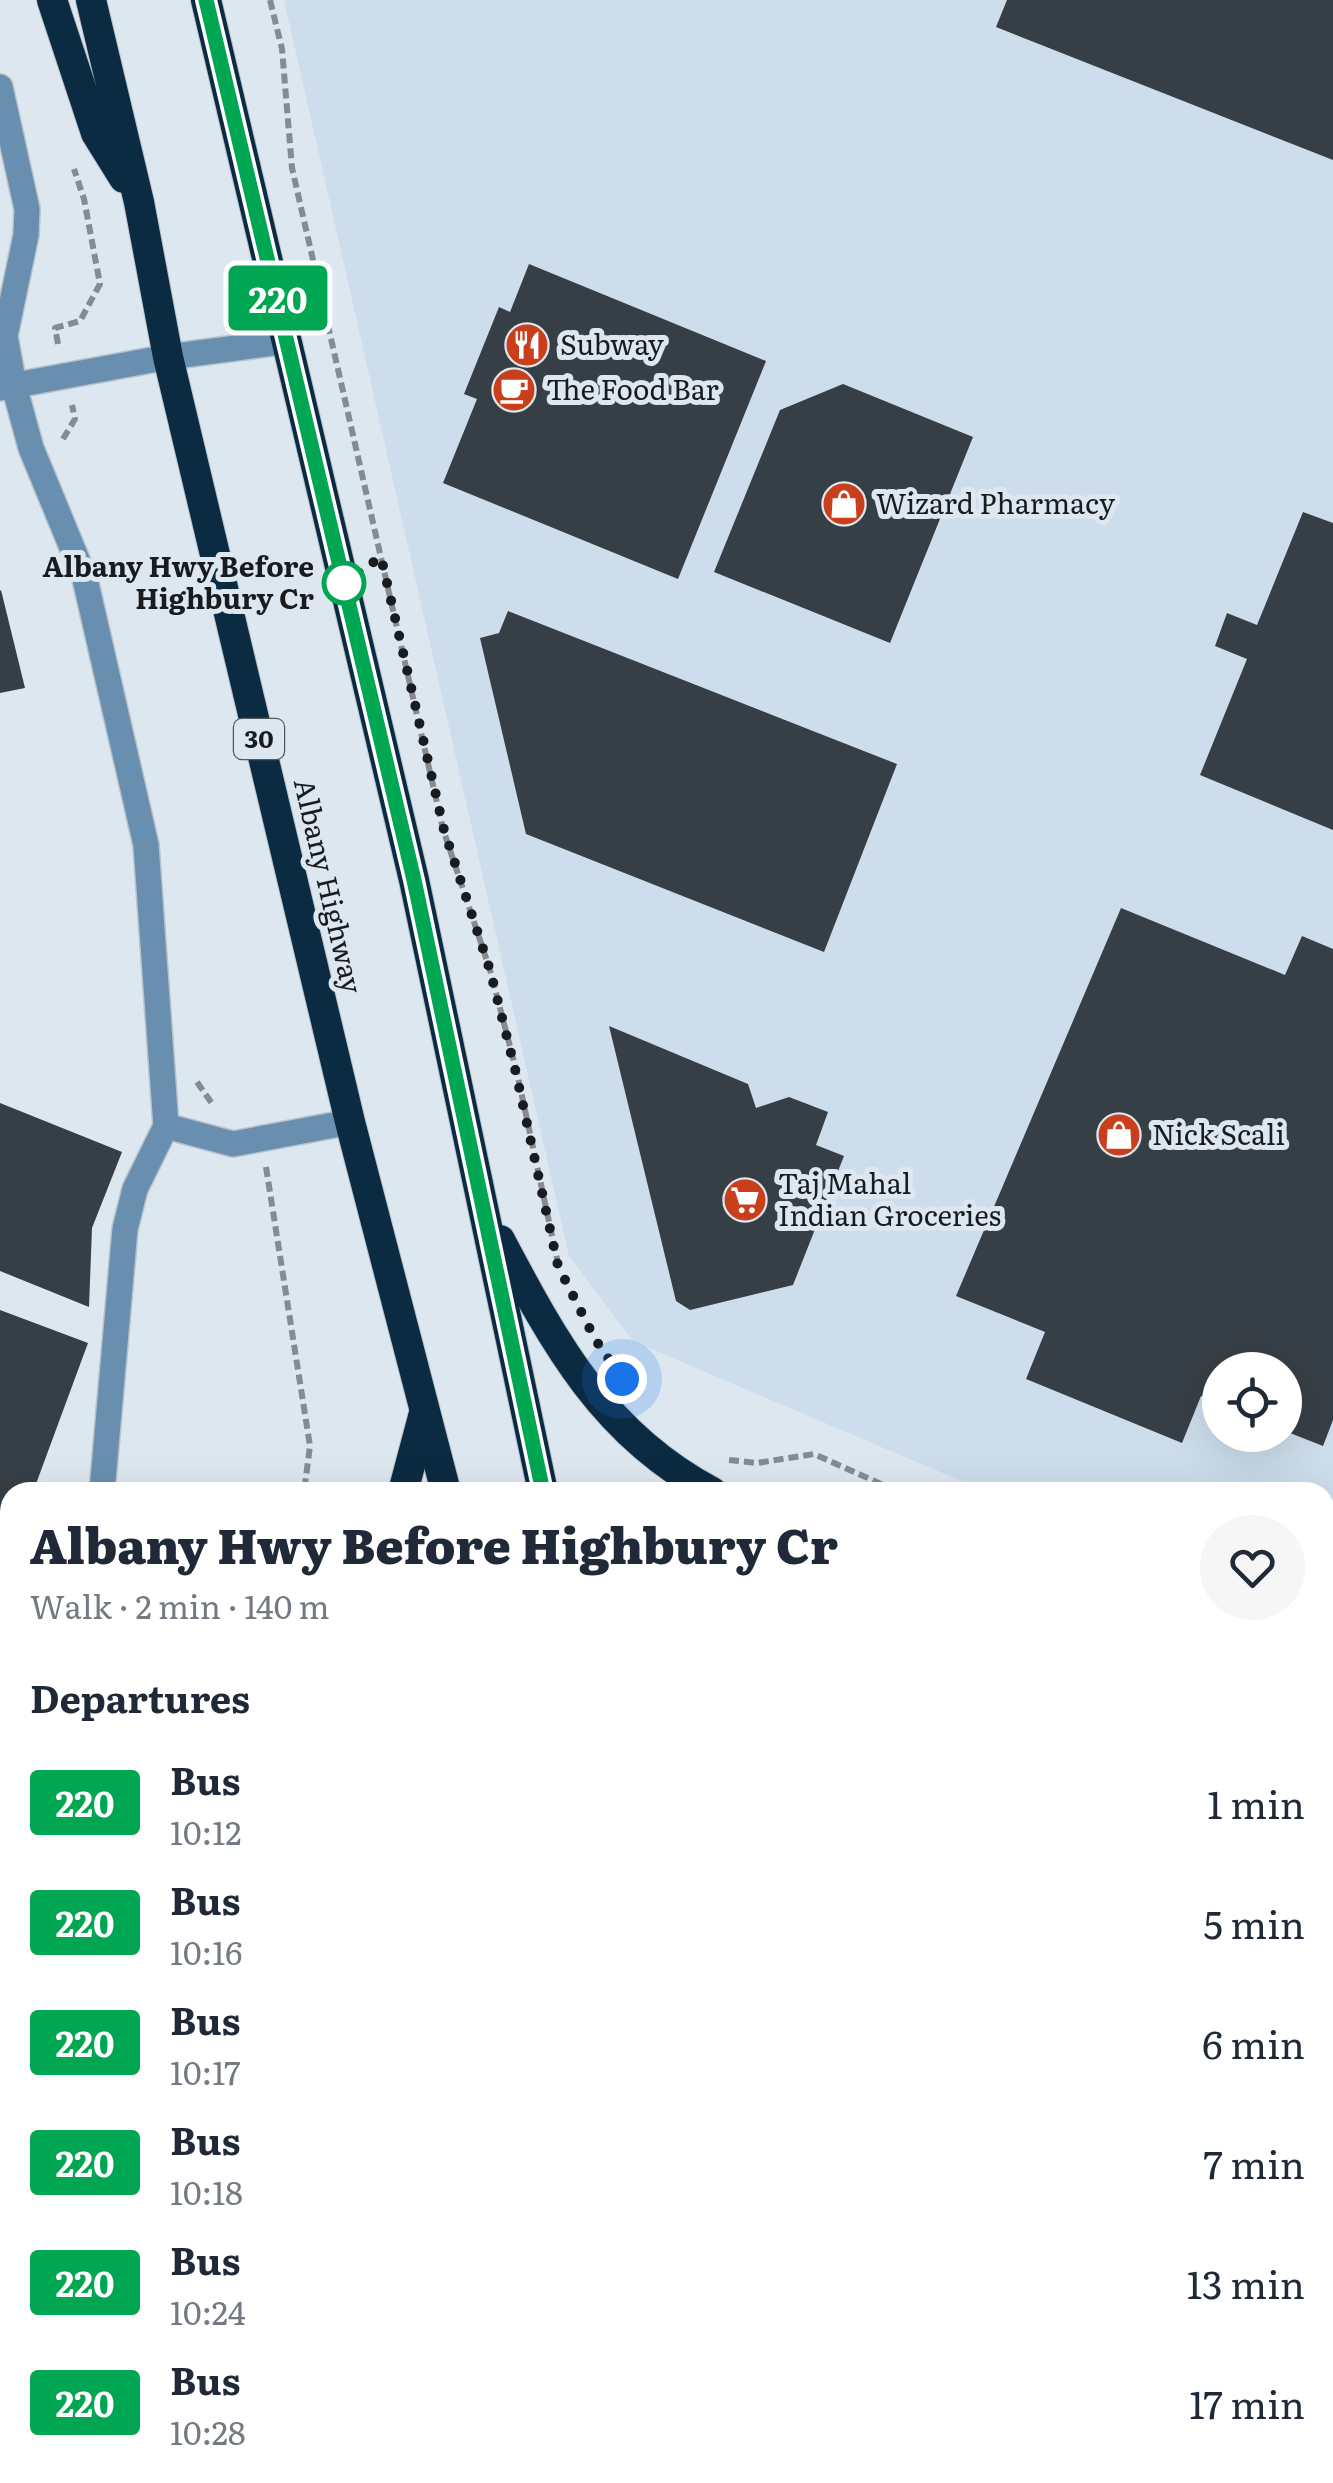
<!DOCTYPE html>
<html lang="en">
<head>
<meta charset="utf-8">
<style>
  :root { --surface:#fff; --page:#f6f6f7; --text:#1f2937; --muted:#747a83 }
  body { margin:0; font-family:Literata,serif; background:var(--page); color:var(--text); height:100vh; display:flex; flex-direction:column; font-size:38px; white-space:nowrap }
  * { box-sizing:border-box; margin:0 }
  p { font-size:32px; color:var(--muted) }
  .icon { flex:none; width:55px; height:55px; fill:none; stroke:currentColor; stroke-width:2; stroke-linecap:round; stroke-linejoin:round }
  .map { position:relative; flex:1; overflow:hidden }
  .sheet { position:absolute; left:0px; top:1482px; width:1335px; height:1002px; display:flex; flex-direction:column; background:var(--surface); border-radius:30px 30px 0 0; box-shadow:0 10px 40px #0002 }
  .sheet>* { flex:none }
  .badge { padding:0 20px; border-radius:8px; font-size:35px; line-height:65px }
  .buttons { position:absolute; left:1202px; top:1352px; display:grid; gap:20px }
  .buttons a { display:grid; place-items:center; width:100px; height:100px; border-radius:50%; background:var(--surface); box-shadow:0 10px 40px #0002; font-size:50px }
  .you { position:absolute; width:50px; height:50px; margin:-25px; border:8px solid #fff; border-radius:50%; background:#1a73e8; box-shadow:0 0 0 15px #1a73e833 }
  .map>.badge { position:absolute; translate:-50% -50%; box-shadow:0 0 0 5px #fff }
  h2 { padding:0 30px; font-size:38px; line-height:90px }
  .round { display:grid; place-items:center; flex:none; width:105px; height:105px; border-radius:52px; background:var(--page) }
  .overview { display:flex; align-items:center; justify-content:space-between; height:170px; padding:0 30px }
  h1 { font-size:48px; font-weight:800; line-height:75px }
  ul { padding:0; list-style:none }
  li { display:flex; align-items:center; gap:30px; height:120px; padding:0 30px }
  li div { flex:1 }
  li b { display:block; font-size:38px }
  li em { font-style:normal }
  li .badge { min-width:110px; font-weight:700; text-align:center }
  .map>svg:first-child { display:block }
</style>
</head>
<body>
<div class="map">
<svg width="1333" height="2483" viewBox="0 0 1333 2483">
  <rect width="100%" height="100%" fill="#dde7f0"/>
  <g fill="#cdddeb" fill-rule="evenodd">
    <path d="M284 0H1333V1641L1325 1637V1492H987L633 1341 569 1256ZM1220 1370H1285V1435H1220Z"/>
    <polygon points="1325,1876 1333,1880 1333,2483 824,2483 822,2475 1325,2475"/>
  </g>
  <g fill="#373f46">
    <polygon points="1007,0 1333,0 1333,160 996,27"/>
    <polygon points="529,264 766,361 678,579 443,483 477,399 464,394 499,307 510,312"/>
    <polygon points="843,384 973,437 890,643 714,572 780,410"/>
    <polygon points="1303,512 1333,523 1333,830 1200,775 1247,659 1215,646 1227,613 1257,625"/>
    <polygon points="1,590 25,688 0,693 0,591"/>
    <polygon points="508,611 897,764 824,952 526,834 480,638 499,633"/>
    <polygon points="1121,908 1285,975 1302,936 1333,949 1333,1420 1323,1446 1285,1431 1285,1370 1220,1370 1220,1404 1201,1396 1182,1443 1026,1379 1045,1332 956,1296"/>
    <polygon points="609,1026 748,1084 756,1108 789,1097 828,1112 816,1145 844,1156 793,1285 690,1310 676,1301"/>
    <polygon points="0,1103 122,1152 92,1228 89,1307 0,1271"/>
    <polygon points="0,1310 88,1343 33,1492 10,1492 10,1514 0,1510"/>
    <polygon points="1325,2038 1333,2041 1333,2284 1325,2281"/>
    <polygon points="220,2475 514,2475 514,2476 487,2483 217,2483"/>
  </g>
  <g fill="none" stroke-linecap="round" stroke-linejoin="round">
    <defs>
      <g id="minor">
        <polyline points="0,87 27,209 26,235 5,336 14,386 31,448 85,579 146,845 166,1126 135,1189 125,1229 102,1492"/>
        <polyline points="0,388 168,357 288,341"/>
        <polyline points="166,1126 233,1144 350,1122"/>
        <polyline points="0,1955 10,1940"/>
        <polyline points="0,2403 10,2407"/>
        <polyline points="124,2483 128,2475"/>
      </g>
      <g id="major">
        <polyline points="1325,1758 1333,1762"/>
        <polyline points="1325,1825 1333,1828"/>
      </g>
      <g id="highway">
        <polyline points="52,0 96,133 124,178"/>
        <polyline points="91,0 139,202 168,357 350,1122 446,1492"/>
        <polyline points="206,0 414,880 543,1492"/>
        <path d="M500 1240C555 1344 604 1435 712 1492"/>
        <polyline points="403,1492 424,1413"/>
        <polyline points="0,2328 10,2306"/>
        <polyline points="703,2475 705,2483"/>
        <polyline points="766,2475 768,2483"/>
        <polyline points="33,2483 37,2475"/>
      </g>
    </defs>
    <use href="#minor" stroke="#bac2ca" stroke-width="28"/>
    <use href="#major" stroke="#bac2ca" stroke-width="28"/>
    <use href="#highway" stroke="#bac2ca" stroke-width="32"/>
    <g stroke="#848b92" stroke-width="6" stroke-dasharray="10 5" stroke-linecap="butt">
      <polyline points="270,0 282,49 292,168 443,829 490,970 517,1073 559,1268"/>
      <polyline points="58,344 55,328 80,321 100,284 84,199 74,169"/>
      <polyline points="63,439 75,419 72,405"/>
      <polyline points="197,1082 213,1105"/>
      <polyline points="266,1167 310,1446 304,1492"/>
      <polyline points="729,1460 757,1463 814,1454 899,1492"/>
      <polyline points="1325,1665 1333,1668"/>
      <polyline points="0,2196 10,2173"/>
    </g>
    <use href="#minor" stroke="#698fb0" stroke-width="25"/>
    <use href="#major" stroke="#194566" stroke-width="25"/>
    <use href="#highway" stroke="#0b2b43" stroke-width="30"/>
  </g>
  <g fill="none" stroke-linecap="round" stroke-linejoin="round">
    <defs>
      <polyline id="line" points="206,0 414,880 543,1492"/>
    </defs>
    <use href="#line" stroke="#fff" stroke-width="22"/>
    <use href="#line" stroke="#00a651" stroke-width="15"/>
    <polyline stroke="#181c1f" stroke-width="10" stroke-dasharray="0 18" points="344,583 381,557 444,830 490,970 516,1073 558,1266 595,1339 622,1379"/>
  </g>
  <defs>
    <symbol id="restaurant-disc" viewBox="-11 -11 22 22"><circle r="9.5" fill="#c93f1c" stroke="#dde7f0"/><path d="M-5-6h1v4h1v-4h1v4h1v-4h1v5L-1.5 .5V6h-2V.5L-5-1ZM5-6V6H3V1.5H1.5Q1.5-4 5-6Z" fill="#fff"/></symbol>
    <symbol id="cafe-disc" viewBox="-11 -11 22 22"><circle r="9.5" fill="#c93f1c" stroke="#dde7f0"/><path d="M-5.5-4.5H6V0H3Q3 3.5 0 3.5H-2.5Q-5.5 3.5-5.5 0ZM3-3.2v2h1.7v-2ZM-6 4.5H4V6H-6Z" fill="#fff"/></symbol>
    <symbol id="shop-disc" viewBox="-11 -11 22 22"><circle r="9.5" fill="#c93f1c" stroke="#dde7f0"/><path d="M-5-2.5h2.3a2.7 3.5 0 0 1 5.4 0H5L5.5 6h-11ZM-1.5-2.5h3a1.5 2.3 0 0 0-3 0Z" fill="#fff"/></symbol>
    <symbol id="supermarket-disc" viewBox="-11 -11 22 22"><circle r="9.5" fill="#c93f1c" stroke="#dde7f0"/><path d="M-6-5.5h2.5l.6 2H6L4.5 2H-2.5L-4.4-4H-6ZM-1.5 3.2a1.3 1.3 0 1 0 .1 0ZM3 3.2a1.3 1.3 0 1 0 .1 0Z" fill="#fff"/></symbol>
  </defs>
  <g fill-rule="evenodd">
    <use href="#restaurant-disc" x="502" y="320" width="50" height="50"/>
    <use href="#cafe-disc" x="489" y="365" width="50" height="50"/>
    <use href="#shop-disc" x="819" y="479" width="50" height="50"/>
    <use href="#shop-disc" x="1094" y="1110" width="50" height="50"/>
    <use href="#supermarket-disc" x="720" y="1175" width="50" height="50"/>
  </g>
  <circle fill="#fff" stroke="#00a651" stroke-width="5" cx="344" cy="583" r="20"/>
  <g text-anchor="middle" stroke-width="10" stroke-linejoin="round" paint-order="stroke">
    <rect fill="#dde7f0" stroke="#53595e" stroke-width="2.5" x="234" y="719" width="50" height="40" rx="8"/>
    <g font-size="25" font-weight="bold" fill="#181c1f">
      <text x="259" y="748">30</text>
    </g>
    <g font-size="28" fill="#181c1f" stroke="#dde7f0" text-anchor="start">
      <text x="560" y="355">Subway</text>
      <text x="546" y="400">The Food Bar</text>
      <text x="876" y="514">Wizard Pharmacy</text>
      <text x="1152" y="1145">Nick Scali</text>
      <text x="778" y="1194">Taj Mahal<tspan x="778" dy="32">Indian Groceries</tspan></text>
    </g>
    <g font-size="28" font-weight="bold" fill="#181c1f" stroke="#dde7f0" text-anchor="end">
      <text x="314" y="577">Albany Hwy Before<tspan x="314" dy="32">Highbury Cr</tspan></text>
    </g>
    <g font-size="28" fill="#181c1f" stroke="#dde7f0">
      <text transform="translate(328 886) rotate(77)" y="10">Albany Highway</text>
    </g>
  </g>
</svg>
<div class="buttons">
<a><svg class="icon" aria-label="locate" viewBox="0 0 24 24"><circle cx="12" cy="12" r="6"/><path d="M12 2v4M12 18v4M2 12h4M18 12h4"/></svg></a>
</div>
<div class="you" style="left:622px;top:1379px"></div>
<b class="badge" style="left:278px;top:298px;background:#00a651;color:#fff">220</b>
<section class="sheet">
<div class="overview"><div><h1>Albany Hwy Before Highbury Cr</h1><p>Walk · 2 min · 140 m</p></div><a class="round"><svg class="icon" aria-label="heart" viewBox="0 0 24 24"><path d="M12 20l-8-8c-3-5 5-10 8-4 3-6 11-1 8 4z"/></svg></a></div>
<h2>Departures</h2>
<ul>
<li><span class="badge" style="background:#00a651;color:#fff">220</span><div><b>Bus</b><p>10:12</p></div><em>1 min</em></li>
<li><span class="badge" style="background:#00a651;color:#fff">220</span><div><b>Bus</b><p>10:16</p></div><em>5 min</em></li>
<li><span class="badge" style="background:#00a651;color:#fff">220</span><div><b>Bus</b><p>10:17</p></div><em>6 min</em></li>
<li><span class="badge" style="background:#00a651;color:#fff">220</span><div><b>Bus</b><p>10:18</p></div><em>7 min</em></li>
<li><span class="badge" style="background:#00a651;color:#fff">220</span><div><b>Bus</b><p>10:24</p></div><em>13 min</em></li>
<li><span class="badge" style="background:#00a651;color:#fff">220</span><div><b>Bus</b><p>10:28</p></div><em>17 min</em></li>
</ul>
</section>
</div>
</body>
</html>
